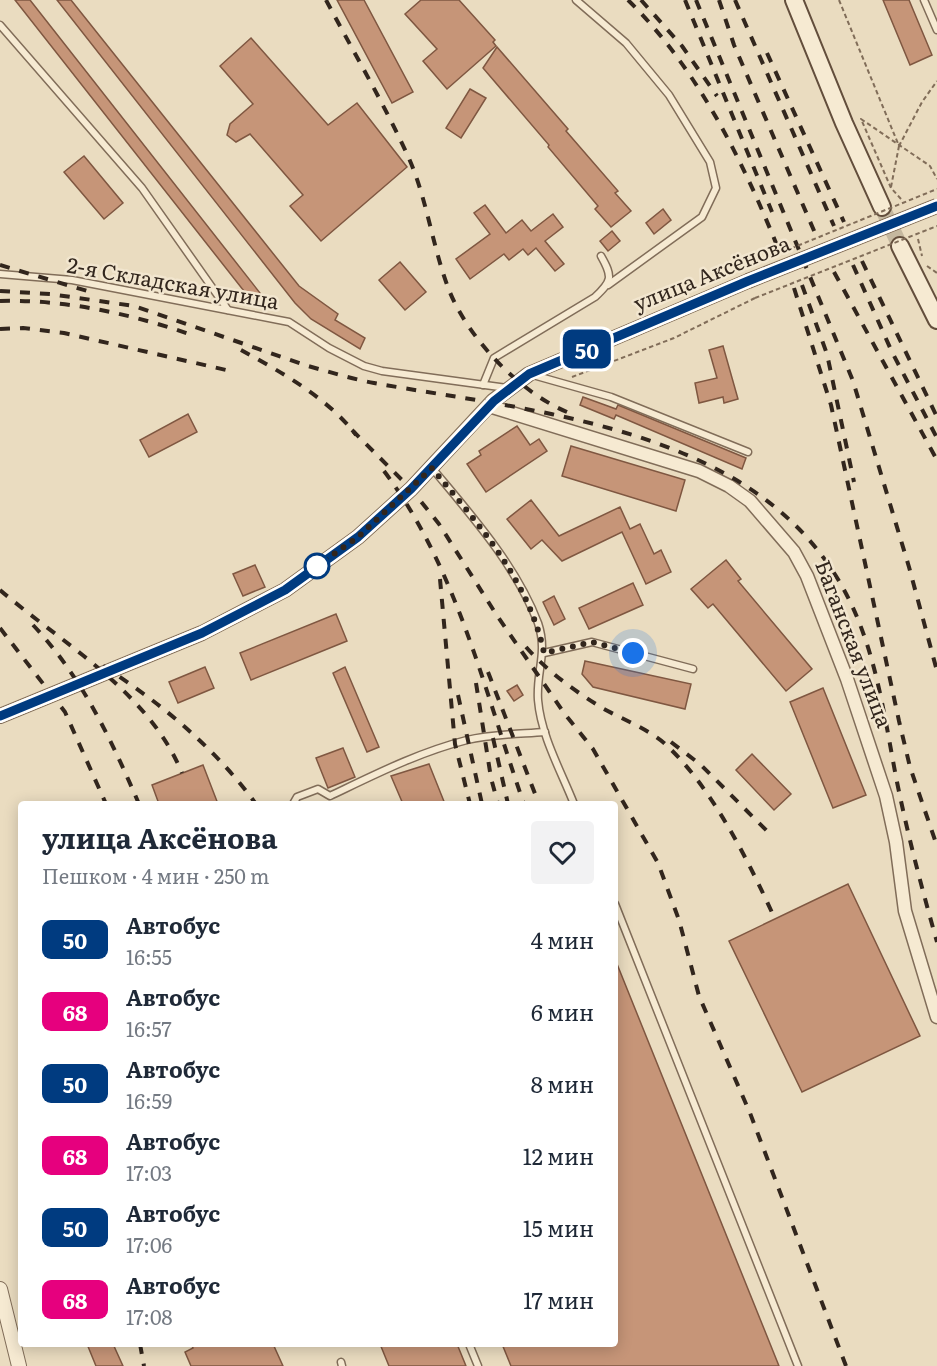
<!DOCTYPE html>
<html lang="ru">
<head>
<meta charset="utf-8">
<style>
  :root { --surface:#fff; --page:#f2f2f3; --text:#1f2937; --muted:#747a83 }
  body { margin:0; font-family:Literata,serif; background:var(--page); color:var(--text); height:100vh; display:flex; flex-direction:column; font-size:22px; white-space:nowrap }
  * { box-sizing:border-box; margin:0 }
  p { font-size:20px; color:var(--muted) }
  .icon { flex:none; width:33px; height:33px; fill:none; stroke:currentColor; stroke-width:2; stroke-linecap:round; stroke-linejoin:round }
  .map { position:relative; flex:1; overflow:hidden }
  .sheet { position:absolute; left:18px; top:801px; width:600px; height:546px; display:flex; flex-direction:column; background:var(--surface); border-radius:6px; box-shadow:0 3px 15px #0003 }
  .sheet>* { flex:none }
  .badge { padding:0 12px; border-radius:9px; font-size:21px; line-height:39px }
  .you { position:absolute; width:30px; height:30px; margin:-15px; border:4px solid #fff; border-radius:50%; background:#1a73e8; box-shadow:0 0 0 9px #1a73e833 }
  .map>.badge { position:absolute; translate:-50% -50%; box-shadow:0 0 0 3px #fff }
  .round { display:grid; place-items:center; flex:none; width:63px; height:63px; border-radius:6px; background:var(--page) }
  .summary { display:flex; align-items:center; justify-content:space-between; height:102px; padding:0 24px }
  h1 { font-size:28px; font-weight:700; line-height:45px }
  ul { padding:0; list-style:none }
  li { display:flex; align-items:center; gap:18px; height:72px; padding:0 24px }
  li div { flex:1 }
  li b { display:block; font-size:22px }
  li em { font-style:normal }
  li .badge { min-width:66px; font-weight:700; text-align:center }
  .map>svg:first-child { display:block }
</style>
</head>
<body>
<div class="map">
<svg width="937" height="1366" viewBox="0 0 937 1366">
  <rect width="100%" height="100%" fill="#eadcc0"/>
  <g fill="#c69578" stroke="#7f5741" stroke-width="1.5">
    <polygon points="15,0 30,0 260,293 251,300"/>
    <polygon points="57,0 71,0 299,286 338,314 335,320 365,338 360,349 311,319 295,303"/>
    <polygon points="337,0 364,0 413,92 392,103"/>
    <polygon points="421,0 459,0 495,40 493,42 496,46 447,89 423,61 437,49 405,14"/>
    <polygon points="883,0 909,0 932,55 910,65"/>
    <polygon points="251,38 328,125 357,103 407,167 321,241 290,206 303,195 250,134 236,142 227,135 230,124 253,104 220,66"/>
    <polygon points="497,47 568,129 566,131 618,191 615,193 631,211 611,227 595,209 598,206 548,147 549,145 483,68"/>
    <polygon points="470,89 486,98 461,138 446,128"/>
    <polygon points="84,156 123,203 104,219 64,172"/>
    <polygon points="485,205 506,233 522,220 531,231 553,214 563,227 545,241 564,264 555,271 536,248 528,255 523,249 509,260 504,254 470,279 456,259 490,234 474,213"/>
    <polygon points="663,209 671,220 654,234 646,223"/>
    <polygon points="612,231 620,241 608,251 600,241"/>
    <polygon points="400,262 426,292 405,310 379,280"/>
    <polygon points="723,346 738,399 724,403 723,397 699,403 695,383 717,378 709,350"/>
    <polygon points="583,397 616,409 618,405 746,458 742,469 616,415 614,419 580,405"/>
    <polygon points="188,414 197,432 149,457 140,440"/>
    <polygon points="517,426 530,445 539,439 547,451 486,492 467,464 481,455 479,451"/>
    <polygon points="571,446 685,480 676,511 562,476"/>
    <polygon points="531,500 559,536 620,507 630,529 640,524 654,554 661,550 671,572 646,584 622,532 562,561 542,540 531,549 507,519"/>
    <polygon points="726,560 741,579 738,581 812,669 786,691 713,604 708,608 691,589"/>
    <polygon points="255,565 265,587 243,596 233,574"/>
    <polygon points="633,583 643,605 589,629 579,608"/>
    <polygon points="554,596 565,619 554,625 543,602"/>
    <polygon points="336,614 347,641 251,680 240,653"/>
    <polygon points="585,661 691,684 685,709 593,687 582,674"/>
    <polygon points="205,667 214,688 178,703 169,682"/>
    <polygon points="345,667 379,747 367,752 333,673"/>
    <polygon points="517,685 523,695 514,701 507,691"/>
    <polygon points="823,688 866,795 833,808 790,702"/>
    <polygon points="343,748 355,777 328,788 316,758"/>
    <polygon points="752,754 791,794 774,810 736,770"/>
    <polygon points="429,764 445,804 403,804 391,776"/>
    <polygon points="203,765 218,804 159,804 152,785"/>
    <polygon points="848,884 920,1036 802,1092 729,941"/>
    <polygon points="615,959 779,1366 511,1366 502,1344 615,1344"/>
    <polygon points="87,1344 113,1344 123,1366 96,1366"/>
    <polygon points="191,1344 273,1344 283,1366 191,1366 185,1352 193,1348"/>
    <polygon points="380,1344 457,1344 466,1366 389,1366"/>
  </g>
  <g fill="none" stroke-linecap="round" stroke-linejoin="round">
    <polyline stroke="#c5b89f" stroke-width="16" stroke-dasharray="16 8" stroke-linecap="butt" points="882,207 900,246"/>
    <defs>
      <g id="service">
        <polyline points="576,0 626,43 669,95 710,162 716,188 702,217 608,285"/>
        <polyline points="924,0 937,30"/>
        <polyline points="0,25 142,188 228,310"/>
        <polyline points="0,274 72,280 289,322 329,348 364,366 382,371 507,388"/>
        <polyline points="533,375 611,397 748,452"/>
        <path d="M483 385 494 358 595 297C612 281 613 277 601 256"/>
        <path d="M432 468C471 515 516 565 538 623 548 653 536 671 538 700 541 736 561 771 574 804"/>
        <polyline points="544,653 592,642 693,669"/>
        <path d="M293 804 297 797 318 789 330 796C374 775 419 752 467 740 492 734 519 734 545 732"/>
        <polyline points="615,904 798,1366"/>
        <polyline points="469,1344 478,1366"/>
        <polyline points="341,1362 342,1366"/>
      </g>
      <polyline id="minor" points="489,406 699,471 729,486 750,501 794,552 807,576 847,679 886,796 896,842 905,911 937,1017"/>
      <g id="tertiary">
        <polyline points="0,716 202,633 285,590 358,537 411,489 493,401 529,374 748,281"/>
        <polyline points="0,1289 19,1366"/>
      </g>
      <g id="secondary">
        <polyline points="794,0 844,123 882,207"/>
        <polyline points="900,246 937,320"/>
      </g>
    </defs>
    <use href="#service" stroke="#816d59" stroke-width="9"/>
    <use href="#minor" stroke="#816d59" stroke-width="15"/>
    <use href="#tertiary" stroke="#816d59" stroke-width="16"/>
    <use href="#secondary" stroke="#634e3c" stroke-width="20"/>
    <g stroke="#816d59" stroke-width="2" stroke-dasharray="4.5 3" stroke-linecap="butt">
      <polyline points="839,0 899,146 922,102 937,81"/>
      <polyline points="891,187 899,146"/>
      <polyline points="901,199 891,188 861,119 930,166 937,179"/>
      <polyline points="918,239 922,256"/>
      <polyline points="927,266 937,273"/>
      <polyline points="572,377 674,338 755,298"/>
    </g>
    <use href="#service" stroke="#f6ead2" stroke-width="6"/>
    <use href="#minor" stroke="#f6ead2" stroke-width="12"/>
    <use href="#tertiary" stroke="#f6ead2" stroke-width="14"/>
    <use href="#secondary" stroke="#f6ead2" stroke-width="16"/>
    <g stroke="#32261d" stroke-width="4" stroke-dasharray="10 10" stroke-linecap="butt">
      <path d="M326 0C353 51 383 102 407 154 427 197 432 246 449 290 468 338 519 392 567 412"/>
      <path d="M628 0C697 68 742 159 778 248"/>
      <polyline points="641,0 682,46 717,96"/>
      <polyline points="685,0 772,212"/>
      <polyline points="696,0 853,381 909,567 937,671"/>
      <polyline points="719,0 734,45 815,233"/>
      <polyline points="735,0 834,226"/>
      <polyline points="767,53 844,222"/>
      <polyline points="862,261 937,417"/>
      <polyline points="0,265 94,293"/>
      <polyline points="853,265 892,352 937,438"/>
      <polyline points="834,272 937,460"/>
      <polyline points="802,285 827,354 854,482"/>
      <polyline points="794,288 831,405 899,721 910,767 937,846"/>
      <path d="M0 291 50 294 134 306 308 366C330 372 352 379 374 383 547 414 779 429 857 617 879 670 886 726 897 782 908 836 922 889 937 942"/>
      <path d="M0 301C64 299 132 314 192 335"/>
      <polyline points="0,329 23,328 64,333 235,372"/>
      <path d="M241 350C281 372 328 398 356 435"/>
      <polyline points="352,430 411,489 439,524 496,614 564,713 593,749 658,863 679,920 699,996 750,1113 846,1366"/>
      <path d="M384 471C457 568 484 690 524 804"/>
      <polyline points="440,579 455,744 470,804"/>
      <path d="M0 590C63 644 149 692 182 773"/>
      <path d="M33 625C82 677 111 739 139 804"/>
      <polyline points="0,628 65,712 106,804"/>
      <path d="M526 647C548 672 576 692 604 709 624 720 646 728 664 743 711 785 749 862 775 919"/>
      <path d="M103 666C161 703 215 748 256 804"/>
      <polyline points="488,672 539,804"/>
      <polyline points="476,683 491,778 498,804"/>
      <polyline points="458,695 482,804"/>
      <polyline points="493,738 508,804"/>
      <polyline points="671,742 701,765 767,831"/>
      <polyline points="140,1344 144,1366"/>
    </g>
    <defs>
      <polyline id="tertiary-bridge" points="748,281 937,206"/>
    </defs>
    <use href="#tertiary-bridge" stroke="#816d59" stroke-width="16" stroke-linecap="butt"/>
    <g stroke="#816d59" stroke-width="2" stroke-dasharray="4.5 3" stroke-linecap="butt">
      <polyline points="770,257 937,189"/>
      <polyline points="755,298 937,226"/>
    </g>
    <use href="#tertiary-bridge" stroke="#f6ead2" stroke-width="14"/>
  </g>
  <g fill="none" stroke-linecap="round" stroke-linejoin="round">
    <defs>
      <polyline id="line" points="0,716 202,633 285,590 358,537 411,489 494,401 529,374 748,281 937,206"/>
    </defs>
    <use href="#line" stroke="#fff" stroke-width="14"/>
    <use href="#line" stroke="#003b80" stroke-width="9"/>
    <path stroke="#32261d" stroke-width="6" stroke-dasharray="0 10.8" d="M317 566 358 537 432 468C478 524 529 580 544 653L592 642 633 653"/>
  </g>
  <circle fill="#fff" stroke="#003b80" stroke-width="3" cx="317" cy="566" r="12"/>
  <g text-anchor="middle" stroke-width="5" stroke-linejoin="round" paint-order="stroke">
    <g font-size="21" fill="#32261d" stroke="#f2e6cf">
      <text transform="translate(712 274) rotate(-22)" y="7">улица Аксёнова</text>
      <text transform="translate(173 284) rotate(10)" y="7">2-я Складская улица</text>
      <text transform="translate(853 644) rotate(69)" y="7">Баганская улица</text>
    </g>
  </g>
</svg>
<div class="you" style="left:633px;top:653px"></div>
<b class="badge" style="left:587px;top:349px;background:#003b80;color:#fff">50</b>
<section class="sheet">
<div class="summary"><div><h1>улица Аксёнова</h1><p>Пешком · 4 мин · 250 m</p></div><a class="round"><svg class="icon" aria-label="heart" viewBox="0 0 24 24"><path d="M12 20l-8-8c-3-5 5-10 8-4 3-6 11-1 8 4z"/></svg></a></div>
<ul>
<li><span class="badge" style="background:#003b80;color:#fff">50</span><div><b>Автобус</b><p>16:55</p></div><em>4 мин</em></li>
<li><span class="badge" style="background:#e6007e;color:#fff">68</span><div><b>Автобус</b><p>16:57</p></div><em>6 мин</em></li>
<li><span class="badge" style="background:#003b80;color:#fff">50</span><div><b>Автобус</b><p>16:59</p></div><em>8 мин</em></li>
<li><span class="badge" style="background:#e6007e;color:#fff">68</span><div><b>Автобус</b><p>17:03</p></div><em>12 мин</em></li>
<li><span class="badge" style="background:#003b80;color:#fff">50</span><div><b>Автобус</b><p>17:06</p></div><em>15 мин</em></li>
<li><span class="badge" style="background:#e6007e;color:#fff">68</span><div><b>Автобус</b><p>17:08</p></div><em>17 мин</em></li>
</ul>
</section>
</div>
</body>
</html>
